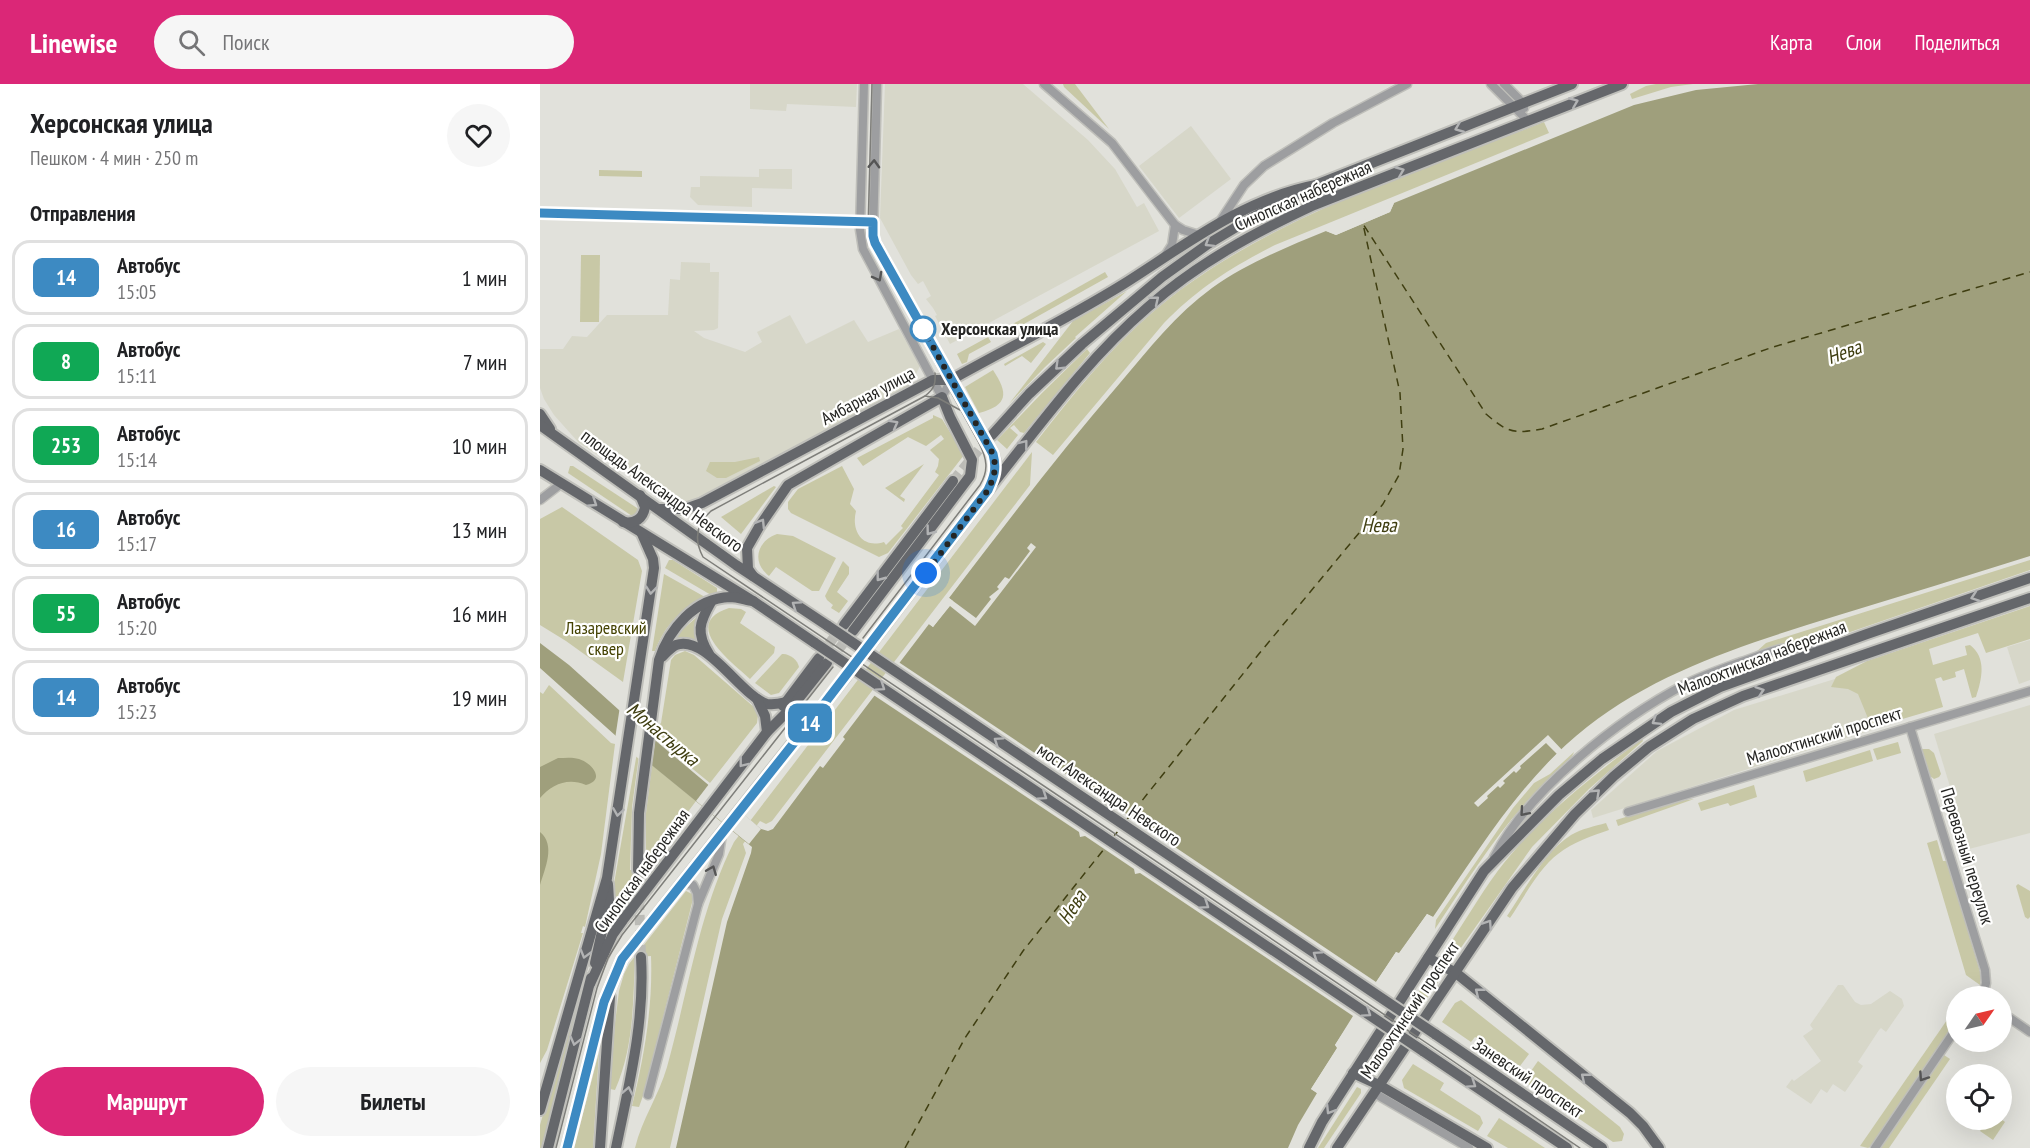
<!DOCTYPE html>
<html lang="ru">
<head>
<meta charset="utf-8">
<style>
  :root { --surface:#fff; --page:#f6f6f6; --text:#202124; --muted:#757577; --line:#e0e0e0; --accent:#db2777 }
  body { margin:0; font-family:"PT Sans Narrow",sans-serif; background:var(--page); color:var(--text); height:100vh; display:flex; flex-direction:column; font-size:22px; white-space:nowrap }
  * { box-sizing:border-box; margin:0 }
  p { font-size:20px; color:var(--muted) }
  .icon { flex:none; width:33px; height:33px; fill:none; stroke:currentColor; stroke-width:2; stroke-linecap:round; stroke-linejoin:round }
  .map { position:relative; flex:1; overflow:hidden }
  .side { display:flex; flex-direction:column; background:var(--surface); width:540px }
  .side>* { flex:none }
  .badge { padding:0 12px; border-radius:9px; font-size:21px; line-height:39px }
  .needle { width:39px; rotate:56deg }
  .tools { position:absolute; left:1406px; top:902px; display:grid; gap:12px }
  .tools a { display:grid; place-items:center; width:66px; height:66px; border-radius:50%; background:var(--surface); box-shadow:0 6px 24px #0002; font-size:30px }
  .you { position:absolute; width:30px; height:30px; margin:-15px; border:4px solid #fff; border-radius:50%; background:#1a73e8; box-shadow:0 0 0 9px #1a73e833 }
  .map>.badge { position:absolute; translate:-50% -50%; box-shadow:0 0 0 3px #fff }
  h2 { padding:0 30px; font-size:22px; line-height:54px }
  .round { display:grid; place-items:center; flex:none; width:63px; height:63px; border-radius:32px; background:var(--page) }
  .overview { display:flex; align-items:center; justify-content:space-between; height:102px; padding:0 30px }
  h1 { font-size:28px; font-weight:700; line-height:45px }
  .action { display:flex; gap:12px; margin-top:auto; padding:12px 30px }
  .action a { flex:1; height:69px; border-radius:36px; background:var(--accent); color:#fff; font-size:24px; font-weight:700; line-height:69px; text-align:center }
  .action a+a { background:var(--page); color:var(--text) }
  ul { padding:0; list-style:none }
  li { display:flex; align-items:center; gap:18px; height:75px; margin:0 12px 9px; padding:0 18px; border:3px solid var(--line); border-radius:18px }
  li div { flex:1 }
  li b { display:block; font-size:22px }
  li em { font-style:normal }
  li .badge { min-width:66px; font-weight:700; text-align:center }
  header { display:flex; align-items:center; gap:36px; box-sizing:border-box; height:84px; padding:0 30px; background:var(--accent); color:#fff }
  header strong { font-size:28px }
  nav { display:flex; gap:33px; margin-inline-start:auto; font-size:21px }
  .search { width:420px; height:54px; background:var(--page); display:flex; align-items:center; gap:15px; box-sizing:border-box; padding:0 21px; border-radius:33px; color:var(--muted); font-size:22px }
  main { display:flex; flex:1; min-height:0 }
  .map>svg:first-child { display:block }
</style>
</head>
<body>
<header>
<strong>Linewise</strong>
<div class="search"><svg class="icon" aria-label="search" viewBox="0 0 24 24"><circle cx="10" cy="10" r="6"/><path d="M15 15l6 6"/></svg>Поиск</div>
<nav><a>Карта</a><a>Слои</a><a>Поделиться</a></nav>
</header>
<main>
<section class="side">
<div class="overview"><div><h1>Херсонская улица</h1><p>Пешком · 4 мин · 250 m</p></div><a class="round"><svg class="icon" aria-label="heart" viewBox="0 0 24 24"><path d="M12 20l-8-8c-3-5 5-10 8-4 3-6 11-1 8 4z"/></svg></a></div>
<h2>Отправления</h2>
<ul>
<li><span class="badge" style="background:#3d8ac2;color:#fff">14</span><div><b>Автобус</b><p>15:05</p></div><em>1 мин</em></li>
<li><span class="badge" style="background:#10a855;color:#fff">8</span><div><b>Автобус</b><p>15:11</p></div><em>7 мин</em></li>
<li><span class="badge" style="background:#10a855;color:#fff">253</span><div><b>Автобус</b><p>15:14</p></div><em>10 мин</em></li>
<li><span class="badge" style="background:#3d8ac2;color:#fff">16</span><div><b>Автобус</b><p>15:17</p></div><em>13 мин</em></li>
<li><span class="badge" style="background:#10a855;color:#fff">55</span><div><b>Автобус</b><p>15:20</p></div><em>16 мин</em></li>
<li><span class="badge" style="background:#3d8ac2;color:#fff">14</span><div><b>Автобус</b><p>15:23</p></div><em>19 мин</em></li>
</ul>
<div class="action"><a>Маршрут</a><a>Билеты</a></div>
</section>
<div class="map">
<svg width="1490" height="1064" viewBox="0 0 1490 1064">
  <rect width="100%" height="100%" fill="#e1e1db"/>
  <g fill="#d7d7c9">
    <polygon points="210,0 317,0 316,23 247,20 246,27 210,25"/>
    <polygon points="345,0 483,0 548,56 575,85 597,123 604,119 619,147 410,260 395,232 397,231 393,224 386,215 391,212 383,197 378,200 371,191 340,134"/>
    <polygon points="651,42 691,95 639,134 599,82"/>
    <polygon points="219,85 252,85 252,105 212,104 212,123 158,121 150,113 151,103 160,103 160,92 219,93"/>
    <polygon points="141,178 170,179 170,188 179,188 178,244 174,246 154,247 164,254 205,268 222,258 217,248 250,231 266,260 314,236 328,258 359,245 380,282 370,302 158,417 142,422 135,420 39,359 14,331 4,315 0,304 0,265 23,265 32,252 47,253 67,231 128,231 130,195 140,196"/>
    <polygon points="1490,556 1490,596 1479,600 1467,563"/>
    <polygon points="1298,594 1322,606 1335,645 1053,734 1051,726 1117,667 1194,626"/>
    <polygon points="1490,621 1490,749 1429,765 1394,650"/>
    <polygon points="1298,901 1303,901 1315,918 1321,921 1331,920 1350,907 1362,915 1364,922 1346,948 1341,944 1339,946 1318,978 1323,982 1305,1008 1293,1000 1287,1009 1281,1005 1271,1020 1246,1003 1252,995 1254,997 1281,977 1263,952 1273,945 1270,941"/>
  </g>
  <g fill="#c8c8a6">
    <polygon points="523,0 535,0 569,45 524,3"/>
    <polygon points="1116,0 1153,0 1131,3 1092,15 1090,10 1106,2"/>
    <path d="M1004 38 1009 49 735 161C692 183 658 204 624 239L513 371 496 358C532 312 569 265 614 227 722 135 873 89 1004 38Z"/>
    <polygon points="59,86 102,87 102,93 59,92"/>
    <polygon points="41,171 60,171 59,238 40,238"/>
    <polygon points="565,188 568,193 466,250 464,245"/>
    <polygon points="587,207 535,253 536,254 505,283 469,320 533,237"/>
    <polygon points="448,253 451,258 429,270 427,278 422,280 417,270"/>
    <polygon points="503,258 506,260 491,279 482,272 465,282 464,280"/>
    <polygon points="547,265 550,269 484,349 480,348 474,341 470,344 478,351 467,365 457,356 502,309"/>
    <path d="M453 286C468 309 469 321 439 329L425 303Z"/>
    <path d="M393 331 402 335 424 371 348 469 339 473 251 429 248 425V418L258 405 302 382 314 405 310 420 316 427C311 447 322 465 344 458L346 461 363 444 361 442 399 391 395 388 398 382 399 375 390 366 404 355 401 351 386 362 368 353 323 382 317 374 393 334Z"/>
    <path d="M492 368 490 401 232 737 226 740 220 737 203 760 206 769 182 835 130 1064H95C102 1035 119 1011 127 983 148 908 159 828 194 758Z"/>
    <polygon points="219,373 220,377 186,394 177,394 166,387 170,378 195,378"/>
    <polygon points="384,380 360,412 365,415 364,418 345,404"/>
    <polygon points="30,382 33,382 97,424 99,427 95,432 92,432 28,389"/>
    <polygon points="234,402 236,403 201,450 181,433"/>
    <polygon points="22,423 98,476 102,487 83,598 26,557 0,541 0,435"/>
    <path d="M237 450 253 452 296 474 279 507H272L236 483 229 492C211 478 217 457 237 450Z"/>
    <polygon points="129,476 133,476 177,504 177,508 171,511 125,484"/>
    <polygon points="1490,476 1490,486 1287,556 1243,560 1216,568 1226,559"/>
    <polygon points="303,477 309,483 309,490 297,508 308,517 299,529 291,524 293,521 287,516 285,512"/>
    <path d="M124 490 165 513C140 526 125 541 115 567H112Z"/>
    <path d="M1490 522V555L1446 569 1438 549 1389 565 1393 581 1427 571 1425 562 1430 561C1447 574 1442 595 1436 613L1432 614 1424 585 1415 588 1416 593 1403 597 1401 593 1395 595 1403 623 1332 644 1318 610 1308 605 1291 603 1296 593 1327 577Z"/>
    <path d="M189 524 201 525 206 528 200 539 235 563 234 569 210 595C193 579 139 540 189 524Z"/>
    <polygon points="158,532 158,558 149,555 136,555 142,546"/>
    <polygon points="145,567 154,571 215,624 218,631 217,639 170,699 116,655 118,642 121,639 131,576 135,571"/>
    <path d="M242 570C249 569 258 576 259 583L239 609 231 611 215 599Z"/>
    <polygon points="9,601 71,659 75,660 61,770 45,843 43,842 41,849 43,849 7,966 0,979 0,608 3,610"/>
    <path d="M1102 655 1103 657 1049 705 992 763 913 875 906 876 904 869C922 842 938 814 957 788 994 738 1052 692 1102 655Z"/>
    <polygon points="1358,658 1361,669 1337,676 1333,665"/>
    <polygon points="98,663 100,664 92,723 90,786 106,785 106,729 112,681 156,717 83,815 72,811"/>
    <polygon points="1382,665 1389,665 1394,669 1401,690 1399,693 1394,695 1390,692"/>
    <polygon points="1330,666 1333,677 1266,698 1263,687"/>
    <path d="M1034 668C1032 677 999 704 990 714 953 754 925 800 895 845L896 836 973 724 994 699 1010 690Z"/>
    <polygon points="1214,701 1217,713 1190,722 1188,719 1161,727 1158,719"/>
    <polygon points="1154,715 1078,742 1076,736 1138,717"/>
    <path d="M1066 739 1069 746C1052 752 1033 758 1018 770 999 784 983 815 970 834L967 832C984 807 1005 767 1031 751 1041 745 1055 742 1066 739Z"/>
    <polygon points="1397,756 1403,777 1407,777 1441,891 1440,901 1426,891 1387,759"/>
    <polygon points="1478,800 1490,807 1490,833 1488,835 1485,833 1476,802"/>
    <path d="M146 807 154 811 104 1009 99 1023 92 1022C104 974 113 922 111 872L95 873C93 919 94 963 75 1006L70 1005 75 939 79 907 84 890 89 880Z"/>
    <polygon points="891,890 897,892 898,898 835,989 831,990 828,984"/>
    <polygon points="38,910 41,911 2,1064 0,1064 0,1041"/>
    <polygon points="921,916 989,970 980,982 935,953 931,958 902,938 915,919"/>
    <polygon points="1416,923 1416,939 1332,1062 1328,1064 1320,1062"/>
    <polygon points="59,968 53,1064 34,1064"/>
    <polygon points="1404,971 1410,975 1349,1064 1341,1064"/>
    <polygon points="998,977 1080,1043 1084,1050 1082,1057 1073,1058 984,997"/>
    <polygon points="873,980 904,999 900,1006 940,1032 943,1039 938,1047 864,1004 862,996"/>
    <polygon points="817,1003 821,1005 821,1009 784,1064 778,1064"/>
    <polygon points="959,1034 1005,1064 968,1064 947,1052"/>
    <polygon points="1448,1035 1461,1035 1465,1038 1453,1056 1440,1047"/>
  </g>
  <g fill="#9f9f7c">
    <path d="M1218 0H1490V472C1426 492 1362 512 1299 531 1210 559 1121 585 1047 643 982 694 939 766 893 833L887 830 859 870 856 868 795 961 798 963 771 1005 777 1009 758 1041 748 1064H136L187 838 211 769 212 763 76 652 0 584V559L29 581 79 626 221 745 228 747 233 745 280 682 283 684 305 655 303 653 389 540 393 543 413 517 409 514C465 441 520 368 580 299 609 265 636 230 672 204 707 179 747 163 786 147L796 151 850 128 854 119 1094 21 1156 6Z"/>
    <path d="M18 674C25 674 32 673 39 675 52 679 66 696 46 701 28 693 12 700 0 714V683Z"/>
    <path d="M0 748C16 761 5 784 0 801Z"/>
  </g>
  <g fill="#e1e1db">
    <polygon points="854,119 850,128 796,151 786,147 789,145 796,148 848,126 851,120"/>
    <polygon points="491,459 496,463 435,542 410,522 393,543 389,540 409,517 409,514 436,534 451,515 449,513 459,505 457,503 465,493 469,495 490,467 487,464"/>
    <polygon points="357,577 562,714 568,713 569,718 618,751 622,750 623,755 836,898 856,868 859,869 887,830 893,833 891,836 888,834 861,872 857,872 799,960 800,965 775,1004 778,1006 777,1009 771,1005 797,964 795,961 813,932 600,789 595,790 594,785 545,752 540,753 539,748 332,610"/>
    <polygon points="80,622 116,652 111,685 75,655"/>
    <polygon points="1008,651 1024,668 1010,682 1008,679 1017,670 1006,659 980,682 981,684 976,689 974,687 963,697 965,699 960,704 958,702 947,712 948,714 938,723 934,719"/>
    <polygon points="169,700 221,745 209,760 156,717"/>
  </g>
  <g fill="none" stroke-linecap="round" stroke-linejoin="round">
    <g stroke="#3f3e11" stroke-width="1.5" stroke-dasharray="8 6" stroke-linecap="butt">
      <path d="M585 738 718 571 843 420 859 391 863 365 860 309 823 140 946 330C968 349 974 350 1002 345L1233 263 1490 188"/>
      <polyline points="572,754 581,744"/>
      <polyline points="365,1064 425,954 483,867 568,760"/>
    </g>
    <g stroke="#bbbbb6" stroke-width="10" stroke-dasharray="10 5" stroke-linecap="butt">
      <polyline points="413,397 451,351"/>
      <polyline points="280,572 303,541"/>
      <polyline points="289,577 311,550"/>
      <polyline points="308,589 330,561"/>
      <polyline points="98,786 101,873"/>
    </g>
    <defs>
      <g id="minor">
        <polyline points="324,0 320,146 323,165 402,313"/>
        <polyline points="337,0 333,152 411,296 402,313"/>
        <polyline points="504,0 572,59 635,141 643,146 659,151"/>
        <polyline points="951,0 987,36"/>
        <polyline points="964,0 983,19 984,24"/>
        <polyline points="0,129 333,138"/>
        <polyline points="681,136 704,101 724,82 793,39 867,0"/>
        <polyline points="625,172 632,161 635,141"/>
        <polyline points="0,416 22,399"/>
        <polyline points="1370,643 1445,886 1446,899 1443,912"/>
        <polyline points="1088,728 1490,607"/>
        <path d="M954 773C990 705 1077 636 1146 600 1164 591 1182 585 1201 578 1214 574 1227 568 1240 565 1254 563 1268 565 1282 565"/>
        <polyline points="142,799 153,801 157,809 158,820"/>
        <polyline points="1461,928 1490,948"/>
        <polyline points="834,1009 929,1064"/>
        <polyline points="108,1011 158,820 179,770 182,750"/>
        <polyline points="1335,1064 1416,945"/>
      </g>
      <g id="major">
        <polyline points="411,296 453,370 456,381 452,398"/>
        <polyline points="0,330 10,345"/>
        <polyline points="0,341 196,481 288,542"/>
        <polyline points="452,351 489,310 542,260 622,193 668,160 713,133 776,101 1032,0"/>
        <polyline points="0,386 213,517 275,559"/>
        <path d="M120 425H145L162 419 393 296H411C468 264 527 235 582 201 644 162 703 115 776 101"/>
        <path d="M83 438C95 440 103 435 105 423L100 411"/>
        <polyline points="213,492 208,485 207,464 219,443 248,401 402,313 410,333 432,376 430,392 313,547"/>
        <polyline points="304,541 413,397"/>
        <path d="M331 559C380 496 428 431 478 368 518 317 558 266 608 223 658 179 714 149 774 121L1082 0"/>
        <path d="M169 570C156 549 159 539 171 518"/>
        <path d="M122 573C126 569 130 564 136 561 166 550 201 612 227 620 234 621 239 620 246 618"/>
        <polyline points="217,615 225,632 227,648"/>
        <polyline points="243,622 279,574"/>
        <path d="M98 786 99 729 119 576C129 545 155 514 190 513 197 513 206 516 213 517"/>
        <polyline points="888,874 916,889 1090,1029 1103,1042 1119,1064"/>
        <polyline points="55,879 69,816 68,800"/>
        <polyline points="50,900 73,850 83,836 227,648 252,623 287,579"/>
        <polyline points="895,950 1062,1064"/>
        <polyline points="883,967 1027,1064"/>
        <polyline points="813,989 839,1001 947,1064"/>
        <polyline points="0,1026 67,794 114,484 113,475 102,450"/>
        <polyline points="8,1064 51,894"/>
        <polyline points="27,1064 64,918 82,875 306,592"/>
        <polyline points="60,1064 70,913"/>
        <path d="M76 1064C89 1000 105 938 101 873"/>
        <polyline points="769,1064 782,1038 944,787 1019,711 1062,675 1131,628 1180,603 1327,550 1490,494"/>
        <polyline points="797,1064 972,804 1035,730 1074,692 1109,663 1153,635 1203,612 1490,514"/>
      </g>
    </defs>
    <use href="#minor" stroke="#bfbfba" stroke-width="11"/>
    <use href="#major" stroke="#bfbfba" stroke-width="14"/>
    <use href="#minor" stroke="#9d9ea0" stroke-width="8"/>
    <use href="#major" stroke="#65676b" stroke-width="10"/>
    <g stroke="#7e7e7a" stroke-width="1.5">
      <path d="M395 289C396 300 394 305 385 312L171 427C156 440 154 456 163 473L888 960 1040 1064"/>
      <polyline points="385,312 398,314 420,326"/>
      <path d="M323 554 440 401C449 386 447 375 439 359L331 162 328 146 332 0"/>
      <polyline points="16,1064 57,904 68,874 82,851 293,583"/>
    </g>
    <defs>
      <g id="major-bridge">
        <polyline points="288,542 895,950"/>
        <polyline points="275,559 883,967"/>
      </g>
    </defs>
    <use href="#major-bridge" stroke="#bfbfba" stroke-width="14" stroke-linecap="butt"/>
    <use href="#major-bridge" stroke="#65676b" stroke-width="10"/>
  </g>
  <defs><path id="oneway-chevron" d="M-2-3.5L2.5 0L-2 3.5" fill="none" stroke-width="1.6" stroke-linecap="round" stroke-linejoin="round" transform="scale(1.5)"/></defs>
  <g stroke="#b2b3b4">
    <use href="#oneway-chevron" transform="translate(1034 18) rotate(-22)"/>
    <use href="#oneway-chevron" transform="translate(919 44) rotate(158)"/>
    <use href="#oneway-chevron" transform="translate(860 87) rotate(-22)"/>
    <use href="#oneway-chevron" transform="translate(669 159) rotate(148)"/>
    <use href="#oneway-chevron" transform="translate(615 216) rotate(-39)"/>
    <use href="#oneway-chevron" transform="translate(519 282) rotate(136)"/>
    <use href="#oneway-chevron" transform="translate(354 340) rotate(-29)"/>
    <use href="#oneway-chevron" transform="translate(484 360) rotate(-52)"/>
    <use href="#oneway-chevron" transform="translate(53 419) rotate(33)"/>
    <use href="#oneway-chevron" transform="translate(221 439) rotate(-58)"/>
    <use href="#oneway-chevron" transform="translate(390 447) rotate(127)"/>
    <use href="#oneway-chevron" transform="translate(340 493) rotate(127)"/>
    <use href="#oneway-chevron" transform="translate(111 506) rotate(96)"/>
    <use href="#oneway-chevron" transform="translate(1435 513) rotate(161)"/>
    <use href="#oneway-chevron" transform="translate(256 521) rotate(-146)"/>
    <use href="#oneway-chevron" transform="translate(341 603) rotate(34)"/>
    <use href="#oneway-chevron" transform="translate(1220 607) rotate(-19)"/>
    <use href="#oneway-chevron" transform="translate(1116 637) rotate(148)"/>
    <use href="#oneway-chevron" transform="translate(458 657) rotate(-146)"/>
    <use href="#oneway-chevron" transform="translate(203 679) rotate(128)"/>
    <use href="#oneway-chevron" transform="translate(1056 709) rotate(-43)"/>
    <use href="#oneway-chevron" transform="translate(503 712) rotate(34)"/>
    <use href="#oneway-chevron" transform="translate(78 728) rotate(99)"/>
    <use href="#oneway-chevron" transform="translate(665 821) rotate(34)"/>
    <use href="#oneway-chevron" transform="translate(948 840) rotate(-56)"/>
    <use href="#oneway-chevron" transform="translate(45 870) rotate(106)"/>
    <use href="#oneway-chevron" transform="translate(777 871) rotate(-146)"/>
    <use href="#oneway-chevron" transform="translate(939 908) rotate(-141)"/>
    <use href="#oneway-chevron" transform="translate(827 929) rotate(34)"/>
    <use href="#oneway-chevron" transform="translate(35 957) rotate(104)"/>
    <use href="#oneway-chevron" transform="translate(1045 993) rotate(-141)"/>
    <use href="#oneway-chevron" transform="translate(932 1000) rotate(34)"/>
    <use href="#oneway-chevron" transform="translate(88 1007) rotate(-79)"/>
    <use href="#oneway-chevron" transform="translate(790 1026) rotate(122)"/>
  </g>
  <g stroke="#555">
    <use href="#oneway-chevron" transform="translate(334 80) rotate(-88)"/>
    <use href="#oneway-chevron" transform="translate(338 193) rotate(62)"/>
    <use href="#oneway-chevron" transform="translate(984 728) rotate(131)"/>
    <use href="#oneway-chevron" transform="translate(172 786) rotate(-68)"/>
    <use href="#oneway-chevron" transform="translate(1383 993) rotate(124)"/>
  </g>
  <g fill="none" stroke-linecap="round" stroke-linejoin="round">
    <defs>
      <path id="line" d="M0 129 333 138V152L335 159 453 370C457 385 454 393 448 406L261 650 82 875 64 918 27 1064"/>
    </defs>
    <use href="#line" stroke="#fff" stroke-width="14"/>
    <use href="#line" stroke="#3d8ac2" stroke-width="9"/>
    <path stroke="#252523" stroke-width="6" stroke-dasharray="0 10.8" d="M383 245 453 370C457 385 454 393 448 406L386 489"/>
  </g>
  <circle fill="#fff" stroke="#3d8ac2" stroke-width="3" cx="383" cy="245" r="12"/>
  <g text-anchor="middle" stroke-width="4.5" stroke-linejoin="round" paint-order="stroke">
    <g font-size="18" fill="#252523" stroke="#fffffe">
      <text transform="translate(763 112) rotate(-24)" y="6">Синопская набережная</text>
      <text transform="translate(328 312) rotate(-28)" y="6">Амбарная улица</text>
      <text transform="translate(122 407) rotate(36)" y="6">площадь Александра Невского</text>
      <text transform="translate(1222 574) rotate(-21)" y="6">Малоохтинская набережная</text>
      <text transform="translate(1284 652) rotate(-17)" y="6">Малоохтинский проспект</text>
      <text transform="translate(569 711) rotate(34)" y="6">мост Александра Невского</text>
      <text transform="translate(1427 772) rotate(73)" y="6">Перевозный переулок</text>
      <text transform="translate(102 787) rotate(-54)" y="6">Синопская набережная</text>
      <text transform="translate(870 926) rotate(-56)" y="6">Малоохтинский проспект</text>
      <text transform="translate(988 994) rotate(34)" y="6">Заневский проспект</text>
    </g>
    <g font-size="18" font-weight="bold" fill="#252523" stroke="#fffffe" text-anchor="start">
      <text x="401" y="251">Херсонская улица</text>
    </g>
    <g font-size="18" fill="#434100" stroke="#fffffe">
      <text x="66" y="550">Лазаревский<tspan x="66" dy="21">сквер</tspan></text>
    </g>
    <g font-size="20" font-style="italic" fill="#3f3e11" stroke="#fffffe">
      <text transform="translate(1304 268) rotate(-20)" y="7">Нева</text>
      <text x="839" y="448">Нева</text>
      <text transform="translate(123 650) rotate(40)" y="7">Монастырка</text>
      <text transform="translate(532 823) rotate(-57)" y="7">Нева</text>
    </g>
  </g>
</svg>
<div class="tools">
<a><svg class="needle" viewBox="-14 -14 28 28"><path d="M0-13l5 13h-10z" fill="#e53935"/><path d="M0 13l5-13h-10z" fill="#757577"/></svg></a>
<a><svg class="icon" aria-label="locate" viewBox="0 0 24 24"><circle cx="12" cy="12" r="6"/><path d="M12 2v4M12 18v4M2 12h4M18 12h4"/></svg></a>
</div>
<div class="you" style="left:386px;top:489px"></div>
<b class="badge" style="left:270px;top:639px;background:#3d8ac2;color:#fff">14</b>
</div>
</main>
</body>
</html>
